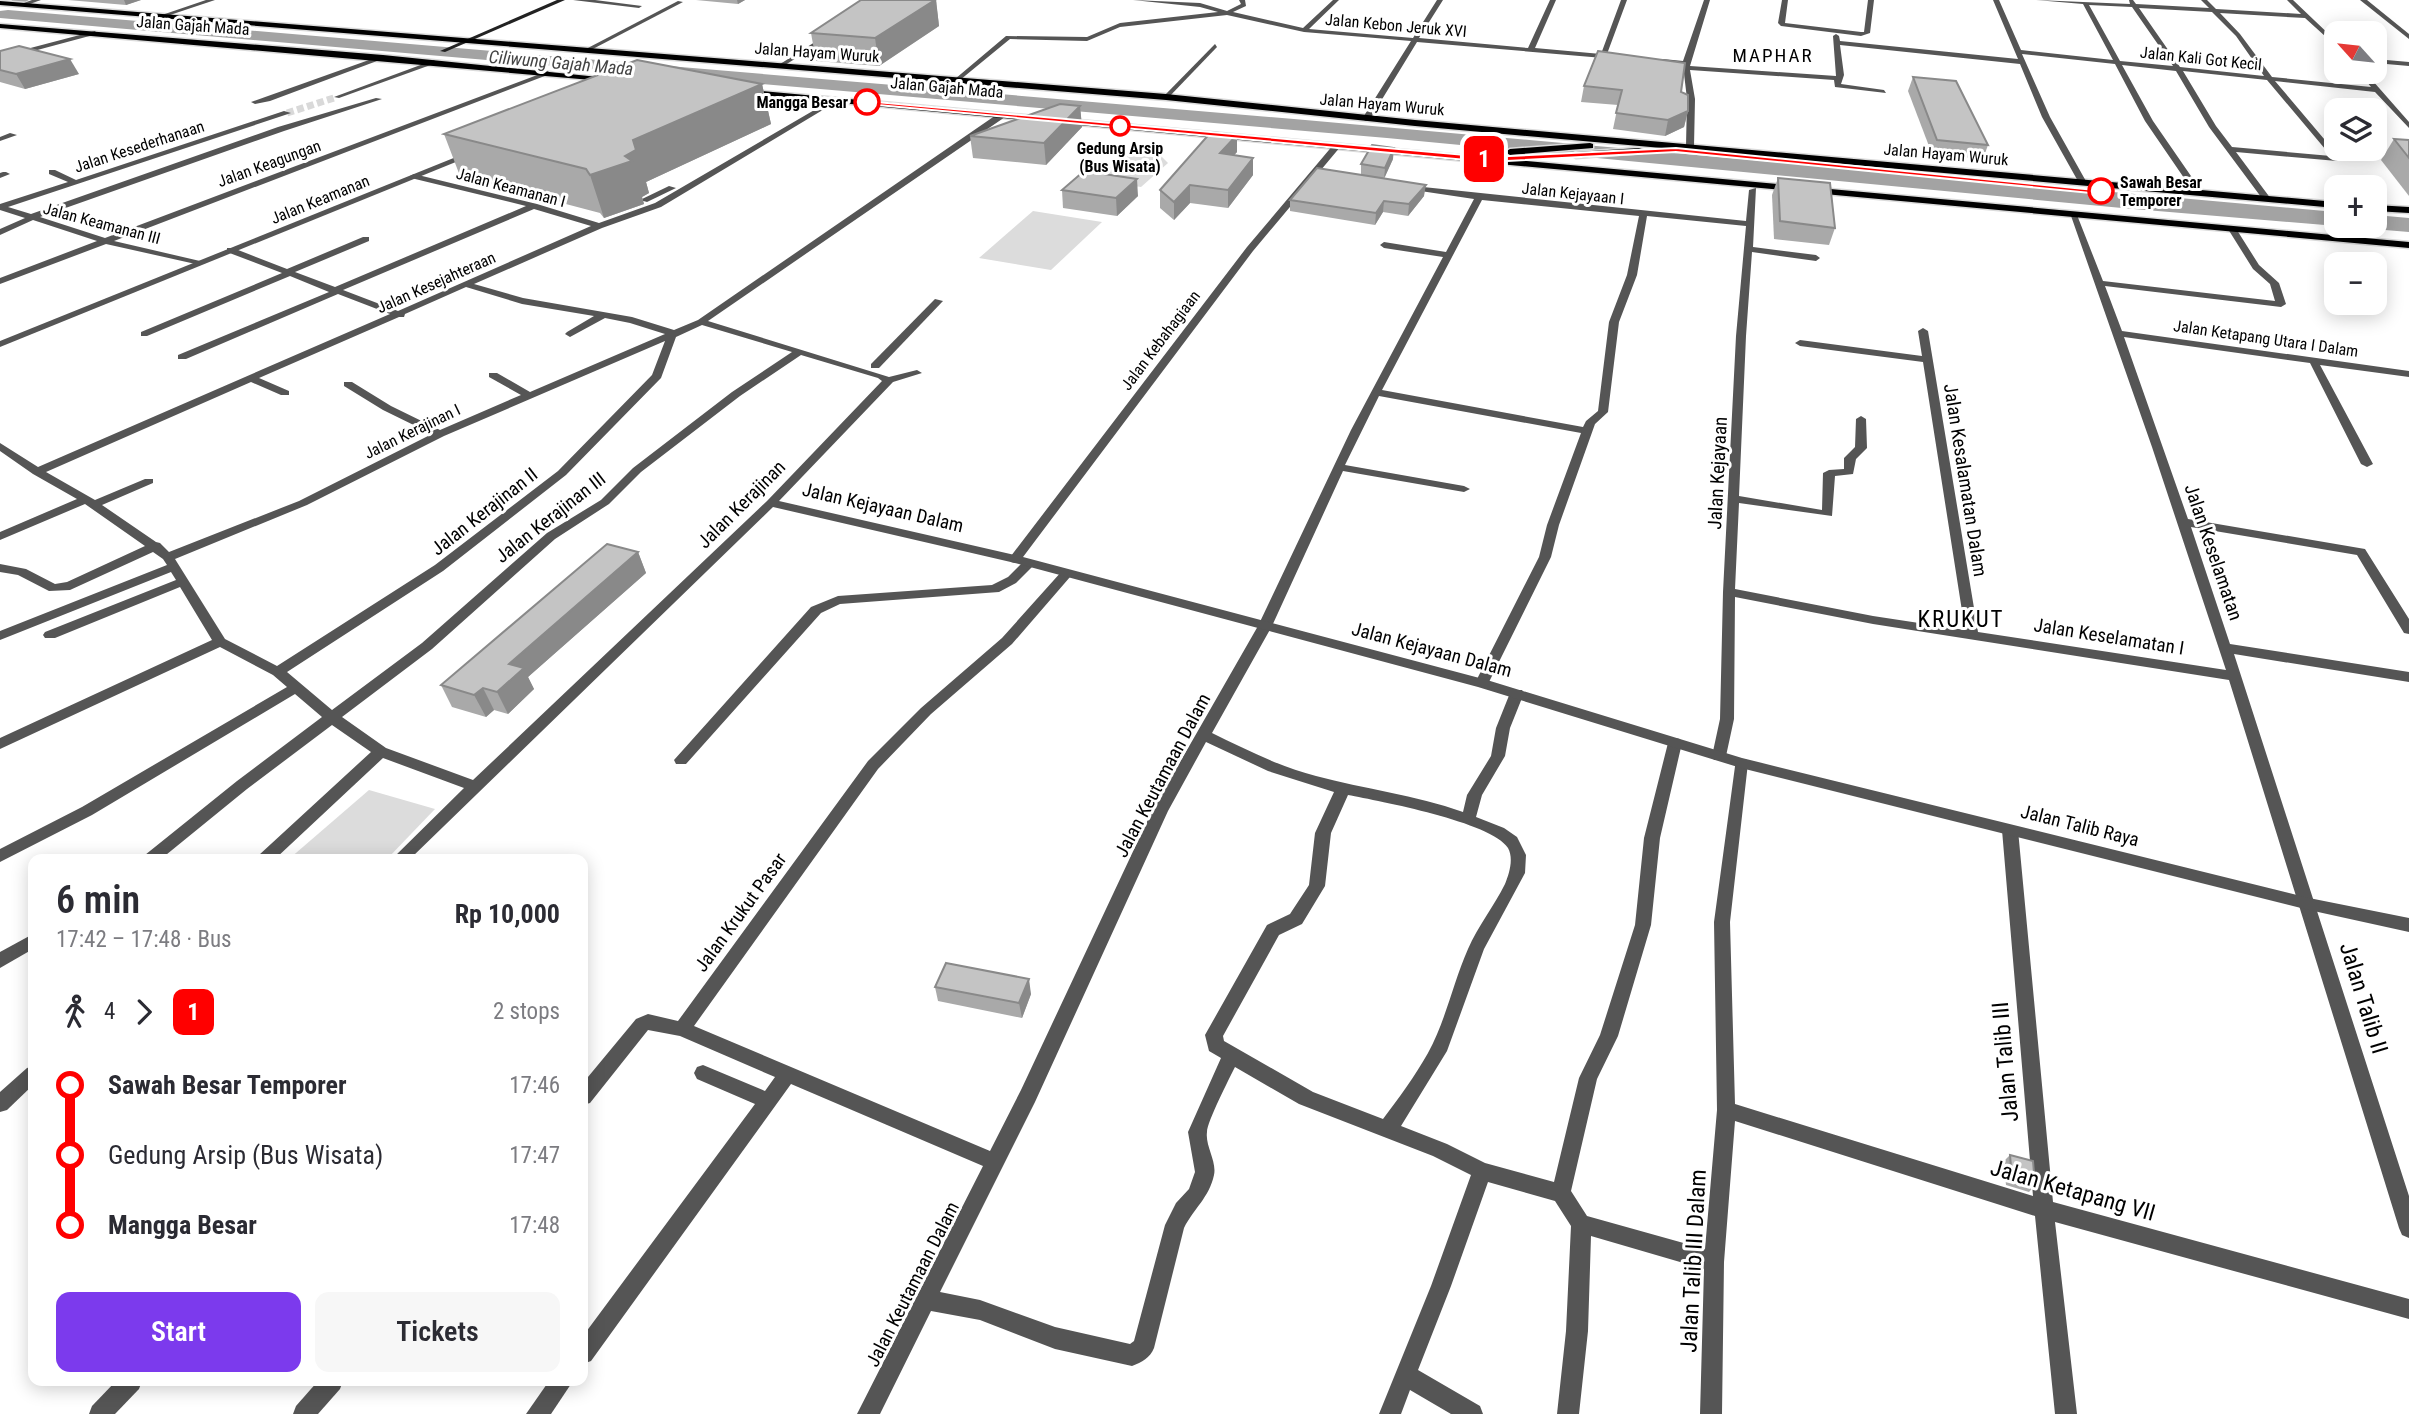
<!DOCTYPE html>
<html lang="en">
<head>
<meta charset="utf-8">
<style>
  :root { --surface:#fff; --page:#f7f7f7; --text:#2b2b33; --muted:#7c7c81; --accent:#7c3aed }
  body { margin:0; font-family:"Roboto Condensed",sans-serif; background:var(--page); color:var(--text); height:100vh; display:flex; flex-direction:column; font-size:26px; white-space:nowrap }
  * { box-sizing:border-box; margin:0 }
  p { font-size:23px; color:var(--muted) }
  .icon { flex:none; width:38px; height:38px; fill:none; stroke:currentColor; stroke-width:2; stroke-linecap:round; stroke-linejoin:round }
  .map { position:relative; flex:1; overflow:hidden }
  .side { position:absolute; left:28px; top:854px; width:560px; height:532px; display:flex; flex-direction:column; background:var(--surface); border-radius:14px; box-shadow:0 4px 18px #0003 }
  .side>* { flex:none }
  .badge { padding:0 14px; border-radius:10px; font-size:24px; line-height:46px }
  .needle { width:46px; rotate:297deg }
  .buttons { position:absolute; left:2324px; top:21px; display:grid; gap:14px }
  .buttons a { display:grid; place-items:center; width:63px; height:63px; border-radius:14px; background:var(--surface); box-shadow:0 4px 18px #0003; font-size:35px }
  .map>.badge { position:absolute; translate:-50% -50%; box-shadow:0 0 0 4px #fff }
  .legs { display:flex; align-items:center; gap:10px; height:77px; padding:0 28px; font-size:23px }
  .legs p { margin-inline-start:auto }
  .head { display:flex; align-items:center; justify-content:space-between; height:119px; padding:0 28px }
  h1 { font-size:38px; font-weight:600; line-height:52px }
  .button { display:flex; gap:14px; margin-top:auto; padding:14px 28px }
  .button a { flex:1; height:80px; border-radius:14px; background:var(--accent); color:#fff; font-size:28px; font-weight:600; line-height:80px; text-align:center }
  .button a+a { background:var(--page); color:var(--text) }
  ul { padding:0 28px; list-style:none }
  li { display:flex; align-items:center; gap:24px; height:70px; font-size:26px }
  li i { display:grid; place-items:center; width:10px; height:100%; margin:0 9px; background:currentColor }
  li i::after { content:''; width:18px; height:18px; margin:-9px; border:5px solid; border-radius:50%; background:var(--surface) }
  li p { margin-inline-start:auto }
  li:first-child i { background:linear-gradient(#0000 50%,currentColor 0) }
  li:last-child i { background:linear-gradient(currentColor 50%,#0000 0) }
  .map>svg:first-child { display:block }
</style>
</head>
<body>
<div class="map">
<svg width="2409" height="1414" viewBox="0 0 2409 1414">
  <rect width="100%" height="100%" fill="#fff"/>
  <g fill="#dcdcdc">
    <polygon points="1139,151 1159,154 1168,163 1141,187 1093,179 1120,155"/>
    <polygon points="1033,211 1102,222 1051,270 979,258"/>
    <polygon points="369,790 435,809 387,859 289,859"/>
  </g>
  <polygon fill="#a3a3a3" points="8,10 1294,119 2336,212 2336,226 2375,226 2375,215 2409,218 2409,232 2122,208 1387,138 0,18 0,11"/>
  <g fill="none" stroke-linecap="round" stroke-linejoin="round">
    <polygon fill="#a3a3a3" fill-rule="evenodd" points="12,0 29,0 16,7 10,3"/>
    <polyline stroke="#d9d9d9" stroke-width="7" stroke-dasharray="7 3.5" stroke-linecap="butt" points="287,113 337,97"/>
    <defs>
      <g id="primary">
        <polygon points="0,1 1166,94 1415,120 2336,202 2336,208 1415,126 1166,100 0,5"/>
        <polygon points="0,24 383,55 618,79 614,82 0,28"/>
        <polygon points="740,89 2409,242 2409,248 743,94"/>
        <polygon points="1590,143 1593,144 1593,148 1510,155 1505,152 1510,149"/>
        <polygon points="1639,148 1642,149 1642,153 1576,158 1571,155 1576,152"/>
        <polygon points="2375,205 2409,207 2409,213 2375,211"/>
      </g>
    </defs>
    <use href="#primary" stroke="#dbdbdb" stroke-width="3"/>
    <g fill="#555" fill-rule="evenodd">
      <polygon points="32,0 41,0 24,6 21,4"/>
      <polygon points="206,0 215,0 164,17 159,16"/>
      <polygon points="573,0 595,0 642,6 639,8"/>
      <polygon points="1133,0 1200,3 1227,11 1241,4 1239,0 1245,0 1246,6 1233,12 1303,28 1333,0 1339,0 1309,29 1413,38 1437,0 1443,0 1419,38 1528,48 1550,0 1556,0 1535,48 1601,54 1621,0 1627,0 1607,54 1617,56 1615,59 1417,42 1370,119 1366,121 1362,119 1411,41 1304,32 1227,15 1120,27 1087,41 1010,39 960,80 955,79 1006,36 1087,37 1120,23 1218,12 1200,7"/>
      <path d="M1704 0H1710L1690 66 1836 76 1833 36 1836 34 1839 36 1840 41 2018 59 1993 0H1999L2021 50 2113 60 2083 4 2036 0 2130 4 2129 0H2133L2136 4 2209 8 2201 0H2207L2216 9 2301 14 2287 0H2293L2336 41V46L2305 18 2220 13 2240 34 2272 77 2371 87 2359 72H2365L2409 122V128L2375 92 2275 81 2341 159 2337 161 2236 152 2271 199 2267 201H2264L2209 127 2176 71 2122 65 2153 121 2202 192 2198 194H2195L2145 121 2115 64 2022 54 2050 117 2087 183 2083 185 2079 183 2042 117 2020 64 1840 45 1844 75 1841 84 1884 90 1886 93 1835 87 1834 80 1690 70 1695 99 1694 146 1690 148 1686 146 1687 99 1683 65 1660 61 1663 59 1683 61ZM2089 5 2132 7 2173 66 2120 61ZM2139 8 2212 12 2236 36 2264 76 2180 67ZM2183 71 2267 80 2331 156 2232 147 2216 126Z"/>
      <polygon points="1782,0 1788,0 1785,23 1861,32 1864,32 1868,0 1874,0 1870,33 1861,36 1781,26 1778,23"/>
      <polygon points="2360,0 2367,0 2409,34 2409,39"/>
      <polygon points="678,1 683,2 589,51 584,50"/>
      <polygon points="95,31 97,34 0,60 0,56"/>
      <polygon points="826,35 831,36 782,67 777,66"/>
      <polygon points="1215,44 1217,47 1168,98 1164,98 1164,96"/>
      <polygon points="383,55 385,58 270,101 255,104 251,102"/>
      <polygon points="2375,59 2409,62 2409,66 2375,63"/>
      <polygon points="434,60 436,63 339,98 334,97"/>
      <polygon points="548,71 550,74 114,241 200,261 200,265 106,244 0,284 0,278 97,241 33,220 0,235 0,229 25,218 0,210 0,204 68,182 49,174 49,170 55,170 76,180 284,111 291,113 8,207 31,214 278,127 376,98 382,99 284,131 40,217 105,238"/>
      <path d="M835 98 841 99 661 207 602 228 474 284 523 298 632 317 674 330 698 320 999 113H1005V117L708 321 889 377 917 370 922 373 893 382 779 501 1019 556 1021 559 1019 562 1015 563 773 507 410 859H392L464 788 383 758 275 859H257L259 855 371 752 332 725 247 789 161 859H143L145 855 237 781 322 717 295 694 92 815 0 862V849L82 807 287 687 273 675 220 647 0 749V738L212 640 180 587 55 638H45L43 635 45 632 176 580 171 572 0 640V631L167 565 163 559 153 552 70 590 49 591 18 575 0 572V564L26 569 55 584 67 582 145 546 85 504 0 540V532L77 499 33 474 0 451V443L38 467 390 314 338 294 186 359H178V355L329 292 290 276 147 336H141V332L282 273 227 252V248H233L287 269 363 237H369V241L295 272 335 287 526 206 411 178 410 176 414 174 537 204 599 223 655 203ZM534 209 591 226 398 311 343 290ZM466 287 522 304 594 316 567 332 565 334 570 337 605 318 630 323 665 334 530 392 497 373H489V377L521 395 440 430 391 406 352 382H344V386L383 410 432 434 299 501 169 552 160 543 156 542 102 505 153 483V479H145L95 500 46 472 251 382 281 395H289V391L259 378 399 317H404L405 314ZM702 325 792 352 732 392 633 468 601 500 547 533 422 643 332 710 287 672 443 571 566 475 661 378 676 337ZM665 341 652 375 558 471 435 565 277 666 225 639 175 559 307 505 444 436ZM801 355 878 378 882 381 767 501 473 780 386 748 342 717 432 649 555 539 609 504 641 472 740 396Z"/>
      <polygon points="10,133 17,135 0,141 0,137"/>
      <polygon points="3,172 6,172 10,174 0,178 0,173"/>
      <path d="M1404 185 1746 221 1749 190 1756 188 1753 247 1816 255 1820 258 1816 261 1752 252 1746 336 1739 496 1822 510 1823 473 1829 470 1844 469V458L1855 447 1856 419 1861 416 1866 419 1867 448 1856 459 1853 474 1835 476 1832 516 1739 503 1735 589 1873 616 1965 630 1923 362 1800 346 1795 343 1800 340 1922 356 1918 331 1923 328 1928 331 1978 632 2226 670 2152 447 2070 213 2077 215 2103 281 2275 301 2270 284 2253 269 2228 229 2235 227 2259 265 2279 283 2286 304 2281 307 2105 286 2122 331 2409 371V377L2320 365 2373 464 2367 467 2361 464 2310 363 2124 337 2188 519 2365 549 2409 619V634L2404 633 2357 555 2191 527 2230 644 2409 672V682L2234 654 2409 1196V1238L2402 1235 2399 1228 2229 680 1873 624 1735 597 1734 719 1726 756 1724 760H1714L1712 756 1720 719 1723 592 1736 336 1746 226 1647 216 1637 275 1619 322 1608 412 1595 424 1559 525 1551 557 1487 686H1477L1475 683 1539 557 1547 525 1581 433 1379 396 1345 465 1464 486 1470 489 1464 492 1343 471 1272 626 1212 733C1245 749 1280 767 1316 776 1364 789 1415 795 1463 812L1467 795 1491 756 1496 728 1510 693 1512 690H1522L1524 693 1510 728 1505 756 1482 795 1476 817 1504 828 1517 837 1526 855 1525 873 1484 949 1447 1051 1401 1126 1447 1144 1485 1163 1554 1182 1579 1078 1600 1035 1635 925 1644 838 1668 743 1675 738 1680 739 1682 743 1660 838 1651 925 1618 1036 1597 1079 1571 1191 1587 1216 1705 1249 1717 1110 1714 922 1736 759H1746L1748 763 1730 922 1735 1104 2033 1196 2002 830 2005 826H2015L2018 830 2053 1202 2409 1299V1319L2055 1222 2077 1414H2055L2035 1216 1735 1121 1724 1262 1722 1414H1700L1704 1269 1591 1236 1588 1331 1579 1414H1557L1566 1331 1571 1226 1555 1201 1488 1182 1451 1286 1418 1370 1480 1406 1483 1414H1451L1410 1390 1401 1414H1379L1431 1286 1471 1175 1433 1156 1299 1104 1235 1067C1229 1079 1207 1122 1207 1132 1205 1146 1217 1161 1214 1175 1209 1198 1194 1208 1184 1228L1154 1348C1150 1358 1142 1362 1132 1366L1055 1349 980 1320 931 1311 880 1414H857L983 1166 791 1084 591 1361 583 1364V1336L755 1104 697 1079 694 1073 697 1067 703 1065 765 1091 775 1077 680 1036 648 1030 590 1103 583 1105V1083L636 1019 648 1014 678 1021 868 761 921 708 1002 638 1062 571H1070L1072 574 1070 577 1012 644 931 714 878 769 694 1026 990 1151 1021 1090 1152 811 1258 626 1351 430 1443 257 1384 248 1380 245 1384 242 1446 252 1474 199 1407 189H1404ZM1482 200 1639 216 1627 275 1609 322 1598 411 1586 421 1583 427 1382 390ZM1206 742 1268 771 1334 792 1315 833 1309 885 1290 914 1267 925 1205 1035 1209 1051 1221 1058 1188 1132 1195 1172 1189 1189 1176 1203 1165 1225 1134 1341 1130 1344 1055 1327 980 1300 940 1292 1035 1102 1168 811ZM1348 795C1379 801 1492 822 1508 848 1514 859 1509 874 1505 884 1494 906 1478 926 1468 949 1453 983 1446 1020 1428 1053 1415 1076 1399 1098 1383 1119L1313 1092 1224 1041 1223 1036 1279 935 1302 924 1325 886 1331 833Z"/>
      <polygon points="669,186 676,188 647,202 640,200"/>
      <polygon points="935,299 943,301 879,368 871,368 871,364"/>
      <polygon points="1029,559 1035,563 1033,566 1016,583 999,592 840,604 821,613 686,764 676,764 674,760 811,607 838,596 992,585 1008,577 1025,560"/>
      <polygon points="33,934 33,949 0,968 0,952"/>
      <polygon points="33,1066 33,1085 7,1110 0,1112 0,1092 27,1068"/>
      <polygon points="116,1381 142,1381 139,1389 115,1414 89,1414 92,1406"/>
      <polygon points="318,1381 343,1381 340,1389 318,1414 293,1414 296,1406"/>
      <polygon points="549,1381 573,1381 551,1414 526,1414"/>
    </g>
    <g fill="#555" fill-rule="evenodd">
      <polygon points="1334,144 1341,146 1253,251 1023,557 1487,680 1742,758 2309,898 2409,918 2409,932 2309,910 1741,768 1478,687 1011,562 1009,559 1011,556 1247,247"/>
      <polygon points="466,153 473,155 0,347 0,341"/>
    </g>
    <polygon fill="#222" fill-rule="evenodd" points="557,0 565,0 445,52 440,51"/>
    <use href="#primary" fill="#000" fill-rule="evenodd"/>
  </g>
  <g fill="#a9a9a9">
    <polygon points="68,0 141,0 126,5"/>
    <polygon points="696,0 745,0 738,4"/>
    <polygon points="861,0 936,0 939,26 879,66 816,61 811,33"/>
    <polygon points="0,51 79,74 25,89 0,82"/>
    <polygon points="1913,77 1988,145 1983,159 1932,154 1908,91"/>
    <polygon points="762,84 771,124 646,182 649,193 642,197 644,204 604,218 600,213 460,176 444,134"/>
    <polygon points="1584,86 1681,92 1688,111 1684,127 1665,136 1613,129 1618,105 1581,102"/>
    <polygon points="1080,106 1082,127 1046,165 973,158 970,136"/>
    <polygon points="1237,135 1237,152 1234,155 1253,158 1253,175 1228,208 1190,203 1174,220 1160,208 1160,190"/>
    <polygon points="2394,139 2409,140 2409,196 2381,160"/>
    <polygon points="1393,159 1384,178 1424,196 1408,216 1383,212 1375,225 1290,211 1290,200 1361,175 1361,164"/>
    <polygon points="1778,178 1835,228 1829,245 1774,239 1772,195"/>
    <polygon points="1062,190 1138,196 1117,216 1063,208"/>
    <polygon points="638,552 646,573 528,677 534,689 508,714 494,710 486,717 452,707 441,685"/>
    <polygon points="935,987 1031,994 1022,1018 938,1001"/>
    <polygon points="2010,1155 2035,1185 2029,1192 2006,1185 2004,1161"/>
  </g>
  <g fill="#898989">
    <polygon points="124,0 141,0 126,5"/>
    <polygon points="737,0 745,0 738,4"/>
    <polygon points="935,0 936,0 939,26 879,66 875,38"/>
    <polygon points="70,59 79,74 25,89 16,74"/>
    <polygon points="762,84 771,124 646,182 649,193 642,197 644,204 604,218 590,175 633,140"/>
    <polygon points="1080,106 1082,127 1046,165 1044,143"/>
    <polygon points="1688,111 1684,127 1665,136 1668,120"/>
    <polygon points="1237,135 1237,152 1219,171 1220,153"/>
    <polygon points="1394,148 1393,159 1384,179 1385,168"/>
    <polygon points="1253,158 1253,175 1228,208 1228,190"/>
    <polygon points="1137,179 1138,196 1117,216 1116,198"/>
    <polygon points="1190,185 1190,203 1174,220 1174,202"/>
    <polygon points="1426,185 1424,196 1408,216 1409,204"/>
    <polygon points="1384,201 1383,212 1375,225 1376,213"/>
    <polygon points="638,552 646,573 528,677 534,689 508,714 497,692 509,664"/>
    <polygon points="483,688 494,710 486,717 474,695"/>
    <polygon points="1029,979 1031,994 1022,1018 1019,1003"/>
  </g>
  <g fill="#c4c4c4" stroke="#898989" stroke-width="2">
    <polygon points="861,0 935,0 875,38 811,33"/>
    <polygon points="19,46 70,59 16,74 0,70 0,51"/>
    <polygon points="1598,51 1685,63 1681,92 1688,95 1688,111 1668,120 1616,113 1622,90 1584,86"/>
    <polygon points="637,60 762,84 633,140 636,150 625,156 632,161 590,175 586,169 444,134"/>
    <polygon points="1913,77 1956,81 1988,145 1937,140"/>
    <polygon points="1060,104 1080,106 1044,143 970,136"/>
    <polygon points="1211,132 1237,135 1220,153 1253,158 1228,190 1190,185 1174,202 1160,190"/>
    <polygon points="2394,139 2409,140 2409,158"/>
    <polygon points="1372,145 1394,148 1385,168 1361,164"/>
    <polygon points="1317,168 1426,185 1409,204 1384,201 1376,213 1290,200"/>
    <polygon points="1084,171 1137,179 1116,198 1062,190"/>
    <polygon points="1778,178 1830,183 1835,228 1780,221"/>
    <polygon points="607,544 638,552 509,664 524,668 497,692 483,688 474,695 441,685"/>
    <polygon points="946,963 1029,979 1019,1003 935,987"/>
    <polygon points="2010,1155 2033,1161 2035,1185 2012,1178"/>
  </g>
  <polygon fill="#f00" stroke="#fff" stroke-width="2" points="865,101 1488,157 1676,148 2105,191 2101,194 1676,152 1488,162 867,104"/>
  <g fill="#fff" stroke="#f00" stroke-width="3.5">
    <circle cx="867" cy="102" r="12"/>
    <circle cx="1120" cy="126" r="9"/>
    <circle cx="2101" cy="191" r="12"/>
  </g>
  <g text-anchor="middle" stroke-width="6" stroke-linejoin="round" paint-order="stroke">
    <g font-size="16" fill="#000" stroke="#fff">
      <text transform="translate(193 25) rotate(4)" y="6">Jalan Gajah Mada</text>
      <text transform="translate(1396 25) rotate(5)" y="6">Jalan Kebon Jeruk XVI</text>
      <text transform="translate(817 52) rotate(4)" y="6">Jalan Hayam Wuruk</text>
      <text transform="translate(2201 58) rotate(6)" y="6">Jalan Kali Got Kecil</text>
      <text transform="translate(947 87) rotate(5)" y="6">Jalan Gajah Mada</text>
      <text transform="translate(1382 104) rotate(5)" y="6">Jalan Hayam Wuruk</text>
      <text transform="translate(139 146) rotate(-18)" y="6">Jalan Kesederhanaan</text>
      <text transform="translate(1946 154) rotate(5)" y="6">Jalan Hayam Wuruk</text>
      <text transform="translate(269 163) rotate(-20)" y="6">Jalan Keagungan</text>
      <text transform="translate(511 187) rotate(15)" y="6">Jalan Keamanan I</text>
      <text transform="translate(1573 193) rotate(6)" y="6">Jalan Kejayaan I</text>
      <text transform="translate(320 199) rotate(-22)" y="6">Jalan Keamanan</text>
      <text transform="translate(102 223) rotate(15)" y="6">Jalan Keamanan III</text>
      <text transform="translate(436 282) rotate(-24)" y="6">Jalan Kesejahteraan</text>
      <text transform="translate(2266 338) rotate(8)" y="6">Jalan Ketapang Utara I Dalam</text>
      <text transform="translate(1160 340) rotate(-53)" y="6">Jalan Kebahagiaan</text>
      <text transform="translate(412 431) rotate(-26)" y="6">Jalan Kerajinan I</text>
    </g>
    <g font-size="16" font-weight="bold" fill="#000" stroke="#fff" text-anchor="end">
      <text x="848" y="108">Mangga Besar</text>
      <text x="1120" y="154" text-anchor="middle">Gedung Arsip<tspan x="1120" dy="18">(Bus Wisata)</tspan></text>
      <text x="2120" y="188" text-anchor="start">Sawah Besar<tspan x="2120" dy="18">Temporer</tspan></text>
    </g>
    <g font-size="18" font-style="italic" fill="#444" stroke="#fff">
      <text transform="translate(561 63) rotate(5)" y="6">Ciliwung Gajah Mada</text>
    </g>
    <g font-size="19" letter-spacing="2" fill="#000" stroke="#fff">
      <text x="1773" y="62">MAPHAR</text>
    </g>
    <g font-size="19" fill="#000" stroke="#fff">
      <text transform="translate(1717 473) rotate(-87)" y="7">Jalan Kejayaan</text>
      <text transform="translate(1966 480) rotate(81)" y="7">Jalan Kesalamatan Dalam</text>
      <text transform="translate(741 504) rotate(-45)" y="7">Jalan Kerajinan</text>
      <text transform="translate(883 507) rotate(13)" y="7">Jalan Kejayaan Dalam</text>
      <text transform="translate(484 511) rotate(-38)" y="7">Jalan Kerajinan II</text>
      <text transform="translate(550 517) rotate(-38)" y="7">Jalan Kerajinan III</text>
      <text transform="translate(2214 552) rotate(71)" y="7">Jalan Keselamatan</text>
      <text transform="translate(2109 636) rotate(9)" y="7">Jalan Keselamatan I</text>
      <text transform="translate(1432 649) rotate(15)" y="7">Jalan Kejayaan Dalam</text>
      <text transform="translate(1162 775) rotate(-62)" y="7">Jalan Keutamaan Dalam</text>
      <text transform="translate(2080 825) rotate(14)" y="7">Jalan Talib Raya</text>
      <text transform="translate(740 912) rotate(-54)" y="7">Jalan Krukut Pasar</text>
      <text transform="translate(912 1284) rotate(-63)" y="7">Jalan Keutamaan Dalam</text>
    </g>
    <g font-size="23" letter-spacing="2" fill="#000" stroke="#fff">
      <text x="1961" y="627">KRUKUT</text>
    </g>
    <g font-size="23" fill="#000" stroke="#fff">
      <text transform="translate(2364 998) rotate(73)" y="8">Jalan Talib II</text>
      <text transform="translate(2005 1062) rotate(-95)" y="8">Jalan Talib III</text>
      <text transform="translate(2073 1190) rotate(16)" y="8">Jalan Ketapang VII</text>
      <text transform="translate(1693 1261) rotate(-87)" y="8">Jalan Talib III Dalam</text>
    </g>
  </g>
</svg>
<div class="buttons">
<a><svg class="needle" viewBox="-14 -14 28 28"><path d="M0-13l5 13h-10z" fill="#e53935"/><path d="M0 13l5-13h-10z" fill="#7c7c81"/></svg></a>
<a><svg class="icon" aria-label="layers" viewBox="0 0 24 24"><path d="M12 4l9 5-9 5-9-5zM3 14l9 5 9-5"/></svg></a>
<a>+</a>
<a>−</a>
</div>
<b class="badge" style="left:1484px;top:159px;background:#f00;color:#fff">1</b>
<section class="side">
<div class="head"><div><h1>6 min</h1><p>17:42 – 17:48 · Bus</p></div><b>Rp 10,000</b></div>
<div class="legs"><svg class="icon" aria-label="walk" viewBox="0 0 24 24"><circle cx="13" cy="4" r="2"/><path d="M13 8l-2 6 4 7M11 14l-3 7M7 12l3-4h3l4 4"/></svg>4<svg class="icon" aria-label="forward" viewBox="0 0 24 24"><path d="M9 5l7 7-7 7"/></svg><b class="badge" style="background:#f00;color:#fff">1</b><p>2 stops</p></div>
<ul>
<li><i style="color:#f00"></i><b>Sawah Besar Temporer</b><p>17:46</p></li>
<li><i style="color:#f00"></i><span>Gedung Arsip (Bus Wisata)</span><p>17:47</p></li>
<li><i style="color:#f00"></i><b>Mangga Besar</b><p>17:48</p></li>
</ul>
<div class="button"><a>Start</a><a>Tickets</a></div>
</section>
</div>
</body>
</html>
